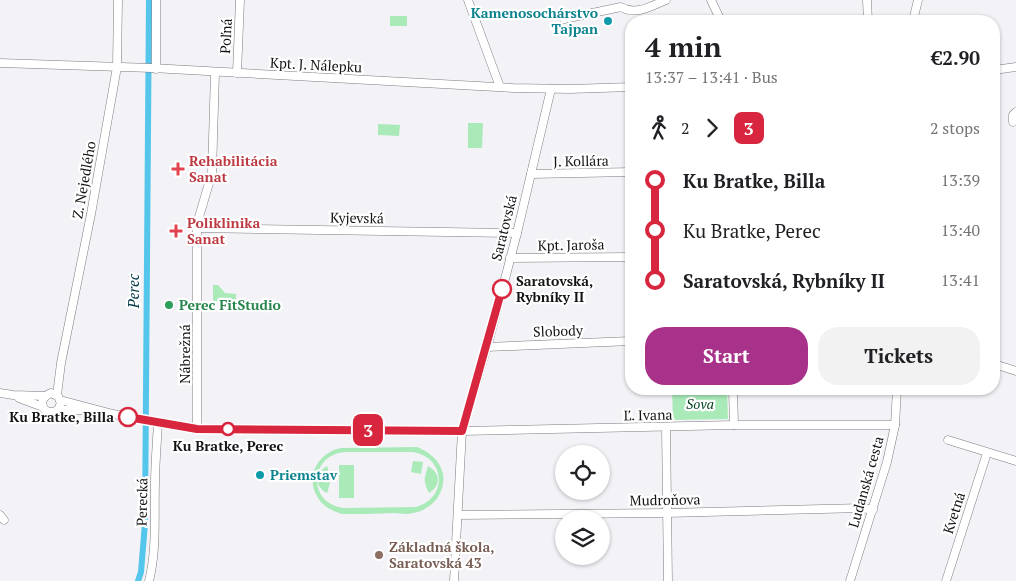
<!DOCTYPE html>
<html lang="en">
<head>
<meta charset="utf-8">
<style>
  :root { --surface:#fff; --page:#f2f2f2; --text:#202124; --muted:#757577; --accent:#a8328a }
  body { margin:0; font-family:"PT Serif",serif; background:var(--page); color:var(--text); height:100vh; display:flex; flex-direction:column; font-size:19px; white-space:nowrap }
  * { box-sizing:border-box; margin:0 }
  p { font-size:16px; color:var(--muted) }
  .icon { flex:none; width:28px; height:28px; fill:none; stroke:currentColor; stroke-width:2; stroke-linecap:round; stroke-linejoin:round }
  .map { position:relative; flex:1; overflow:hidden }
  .side { position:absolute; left:625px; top:15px; width:375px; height:380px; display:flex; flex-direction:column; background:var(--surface); border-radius:20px; box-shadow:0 1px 4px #0004 }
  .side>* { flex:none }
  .badge { padding:0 10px; border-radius:8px; font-size:18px; line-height:32px }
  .tools { position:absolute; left:555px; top:445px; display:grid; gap:10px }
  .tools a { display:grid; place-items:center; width:55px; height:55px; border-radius:50%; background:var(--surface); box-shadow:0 1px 4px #0004; font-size:25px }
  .map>.badge { position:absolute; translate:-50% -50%; box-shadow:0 0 0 2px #fff }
  .legs { display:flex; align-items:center; gap:8px; height:55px; padding:0 20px; font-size:16px }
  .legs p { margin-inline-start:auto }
  .summary { display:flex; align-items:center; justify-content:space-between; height:85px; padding:0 20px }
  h1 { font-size:28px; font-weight:600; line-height:38px }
  .button { display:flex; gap:10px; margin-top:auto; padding:10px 20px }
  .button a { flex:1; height:58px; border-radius:20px; background:var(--accent); color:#fff; font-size:20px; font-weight:600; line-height:58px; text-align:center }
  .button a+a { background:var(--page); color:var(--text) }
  ul { padding:0 20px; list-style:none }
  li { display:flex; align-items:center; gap:18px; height:50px; font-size:19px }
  li i { display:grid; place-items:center; width:8px; height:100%; margin:0 6px; background:currentColor }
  li i::after { content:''; width:12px; height:12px; margin:-6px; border:4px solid; border-radius:50%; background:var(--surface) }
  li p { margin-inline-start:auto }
  li:first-child i { background:linear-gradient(#0000 50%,currentColor 0) }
  li:last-child i { background:linear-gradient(currentColor 50%,#0000 0) }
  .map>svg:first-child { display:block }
</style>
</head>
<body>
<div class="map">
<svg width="1016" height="581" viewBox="0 0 1016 581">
  <rect width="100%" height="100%" fill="#f2f2f7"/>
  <g fill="#aaeab9" fill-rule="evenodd">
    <rect x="390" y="16" width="17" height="10"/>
    <polygon points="468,123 483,123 482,148 468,148"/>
    <polygon points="378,124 400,125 399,136 378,135"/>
    <polygon points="213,285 218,285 225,293 236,294 236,302 213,301"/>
    <polygon points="672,389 727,389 728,419 673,420"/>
    <path d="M417 447C429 452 440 460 443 474 446 494 431 510 413 513 407 515 399 513 393 513 376 514 359 514 342 514 332 511 322 506 317 496 305 476 319 452 341 448ZM345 452H412C445 456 449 498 416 507L343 508C307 503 309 455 345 452Z"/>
    <polygon points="413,461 423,462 421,474 411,472"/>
    <rect x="339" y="465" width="15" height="33"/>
    <path d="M327 466C331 479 331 481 327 493 314 486 314 474 327 466Z"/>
    <path d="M428 466C441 473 441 486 429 493 423 480 424 480 428 466Z"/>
  </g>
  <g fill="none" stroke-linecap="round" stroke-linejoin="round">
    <polyline stroke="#54c6eb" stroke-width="6" points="138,581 141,572 145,523 149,0"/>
    <defs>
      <g id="minor">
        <polyline points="468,0 500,87"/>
        <polyline points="711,0 721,21"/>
        <polyline points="867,0 868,21"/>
        <path d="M564 19 621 7C636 16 651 6 666 0"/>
        <polyline points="913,21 918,0"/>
        <polyline points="0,63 152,68 513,88 570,89 631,87"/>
        <polyline points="156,69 156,0"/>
        <polyline points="994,70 1016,67"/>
        <polyline points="237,73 240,0"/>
        <polyline points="1013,122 1013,115 1016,112"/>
        <polyline points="531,174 631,172"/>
        <polyline points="197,228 517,233"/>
        <polyline points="510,258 631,257"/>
        <polyline points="487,347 631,341"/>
        <polyline points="994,364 1016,371"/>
        <polyline points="733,389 734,425"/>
        <polyline points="0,393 13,395 45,396"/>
        <polyline points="57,395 61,363 91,214 117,67 118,0"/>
        <polyline points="19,398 43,407"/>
        <polyline points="60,400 113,414 197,429 462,431 734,425 895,425"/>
        <path d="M58 410 61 403 58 396 51 393C35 399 43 418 58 410H87"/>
        <polyline points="666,427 668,581"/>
        <polyline points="197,429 197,228 199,217 212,173 215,72"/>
        <polyline points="948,440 1016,461"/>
        <polyline points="0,515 4,520"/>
        <polyline points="458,515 667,513 862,508 873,510"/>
        <path d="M149 581C157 549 154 516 155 484 155 464 157 443 158 422"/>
        <polyline points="454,581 462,431 489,340 517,233 551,89"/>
        <polyline points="850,581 887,462 895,425 897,389"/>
        <polyline points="946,581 987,453"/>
      </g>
    </defs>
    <use href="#minor" stroke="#7c7c81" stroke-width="9"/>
    <use href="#minor" stroke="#fff" stroke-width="8"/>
  </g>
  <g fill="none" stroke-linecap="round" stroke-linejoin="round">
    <defs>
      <polyline id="line-1" points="128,417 197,429 462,431 502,289"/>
    </defs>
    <use href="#line-1" stroke="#fff" stroke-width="11"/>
    <use href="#line-1" stroke="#d7263d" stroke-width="8"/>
  </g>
  <g fill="#0f9aa8" stroke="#fff" stroke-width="2">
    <circle cx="608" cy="21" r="5"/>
    <circle cx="260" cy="475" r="5"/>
  </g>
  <g fill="#e0444e" stroke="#fff" stroke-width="2">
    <path d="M175.5 161.5h5v5h5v5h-5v5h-5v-5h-5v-5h5z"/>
    <path d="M173.5 223.5h5v5h5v5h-5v5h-5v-5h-5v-5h5z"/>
  </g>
  <g fill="#fff" stroke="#d7263d" stroke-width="2.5">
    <circle cx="502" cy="289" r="9"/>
    <circle cx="128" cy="417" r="9"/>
    <circle cx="228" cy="429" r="6"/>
  </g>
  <circle fill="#2e9e5b" stroke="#fff" stroke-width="2" cx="169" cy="305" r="5"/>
  <circle fill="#8d6e63" stroke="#fff" stroke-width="2" cx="379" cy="555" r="5"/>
  <g text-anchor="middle" stroke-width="4.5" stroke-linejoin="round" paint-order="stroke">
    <g font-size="14" font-weight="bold" fill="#0d838f" stroke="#fff" text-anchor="end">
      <text x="598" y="18">Kamenosochárstvo<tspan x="598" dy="16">Tajpan</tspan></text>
      <text x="270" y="480" text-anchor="start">Priemstav</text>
    </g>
    <g font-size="14" fill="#141416" stroke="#fff">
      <text transform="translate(226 36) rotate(-87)" y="5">Poľná</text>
      <text transform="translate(316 65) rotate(3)" y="5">Kpt. J. Nálepku</text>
      <text transform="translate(581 161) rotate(-1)" y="5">J. Kollára</text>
      <text transform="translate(84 180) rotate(-80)" y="5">Z. Nejedlého</text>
      <text transform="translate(357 218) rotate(1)" y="5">Kyjevská</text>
      <text transform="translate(504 228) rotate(-76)" y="5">Saratovská</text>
      <text transform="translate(571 245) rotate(-1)" y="5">Kpt. Jaroša</text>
      <text transform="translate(558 331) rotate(-2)" y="5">Slobody</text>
      <text transform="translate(185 354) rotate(-90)" y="5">Nábrežná</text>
      <text transform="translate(648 415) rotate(-1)" y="5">Ľ. Ivana</text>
      <text transform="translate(866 482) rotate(-74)" y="5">Ludanská cesta</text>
      <text transform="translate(665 500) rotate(-1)" y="5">Mudroňova</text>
      <text transform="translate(142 502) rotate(-89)" y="5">Perecká</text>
      <text transform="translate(954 513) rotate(-72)" y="5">Kvetná</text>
    </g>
    <g font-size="14" font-weight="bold" fill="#be3a42" stroke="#fff" text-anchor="start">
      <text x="189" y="166">Rehabilitácia<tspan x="189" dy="16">Sanat</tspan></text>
      <text x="187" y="228">Poliklinika<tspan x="187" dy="16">Sanat</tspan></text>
    </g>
    <g font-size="14" font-weight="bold" fill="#141416" stroke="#fff" text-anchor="start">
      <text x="516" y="286">Saratovská,<tspan x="516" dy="16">Rybníky II</tspan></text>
      <text x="114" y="422" text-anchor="end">Ku Bratke, Billa</text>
      <text x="228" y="451" text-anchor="middle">Ku Bratke, Perec</text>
    </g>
    <g font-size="14" font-weight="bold" fill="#27864d" stroke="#fff" text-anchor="start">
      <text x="179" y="310">Perec FitStudio</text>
    </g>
    <g font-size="14" font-style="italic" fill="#003f1b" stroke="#fff">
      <text x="700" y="409">Sova</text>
    </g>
    <g font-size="14" font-weight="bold" fill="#785e54" stroke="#fff" text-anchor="start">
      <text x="389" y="552">Základná škola,<tspan x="389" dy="16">Saratovská 43</tspan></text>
    </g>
    <g font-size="15" font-style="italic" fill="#043a49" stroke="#fff">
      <text transform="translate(134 291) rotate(-90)" y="5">Perec</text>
    </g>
  </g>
</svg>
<div class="tools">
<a><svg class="icon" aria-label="locate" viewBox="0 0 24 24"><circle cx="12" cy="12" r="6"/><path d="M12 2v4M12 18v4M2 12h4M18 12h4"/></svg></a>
<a><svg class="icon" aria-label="layers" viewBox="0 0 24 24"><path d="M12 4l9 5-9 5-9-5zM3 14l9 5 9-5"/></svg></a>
</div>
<b class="badge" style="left:368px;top:430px;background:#d7263d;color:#fff">3</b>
<section class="side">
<div class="summary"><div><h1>4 min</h1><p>13:37 – 13:41 · Bus</p></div><b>€2.90</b></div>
<div class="legs"><svg class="icon" aria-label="walk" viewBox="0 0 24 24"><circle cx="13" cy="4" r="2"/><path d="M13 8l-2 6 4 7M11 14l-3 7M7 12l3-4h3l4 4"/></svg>2<svg class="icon" aria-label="forward" viewBox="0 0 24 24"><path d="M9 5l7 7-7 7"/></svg><b class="badge" style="background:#d7263d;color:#fff">3</b><p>2 stops</p></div>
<ul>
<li><i style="color:#d7263d"></i><b>Ku Bratke, Billa</b><p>13:39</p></li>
<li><i style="color:#d7263d"></i><span>Ku Bratke, Perec</span><p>13:40</p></li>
<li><i style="color:#d7263d"></i><b>Saratovská, Rybníky II</b><p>13:41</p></li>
</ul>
<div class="button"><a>Start</a><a>Tickets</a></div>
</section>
</div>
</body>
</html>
